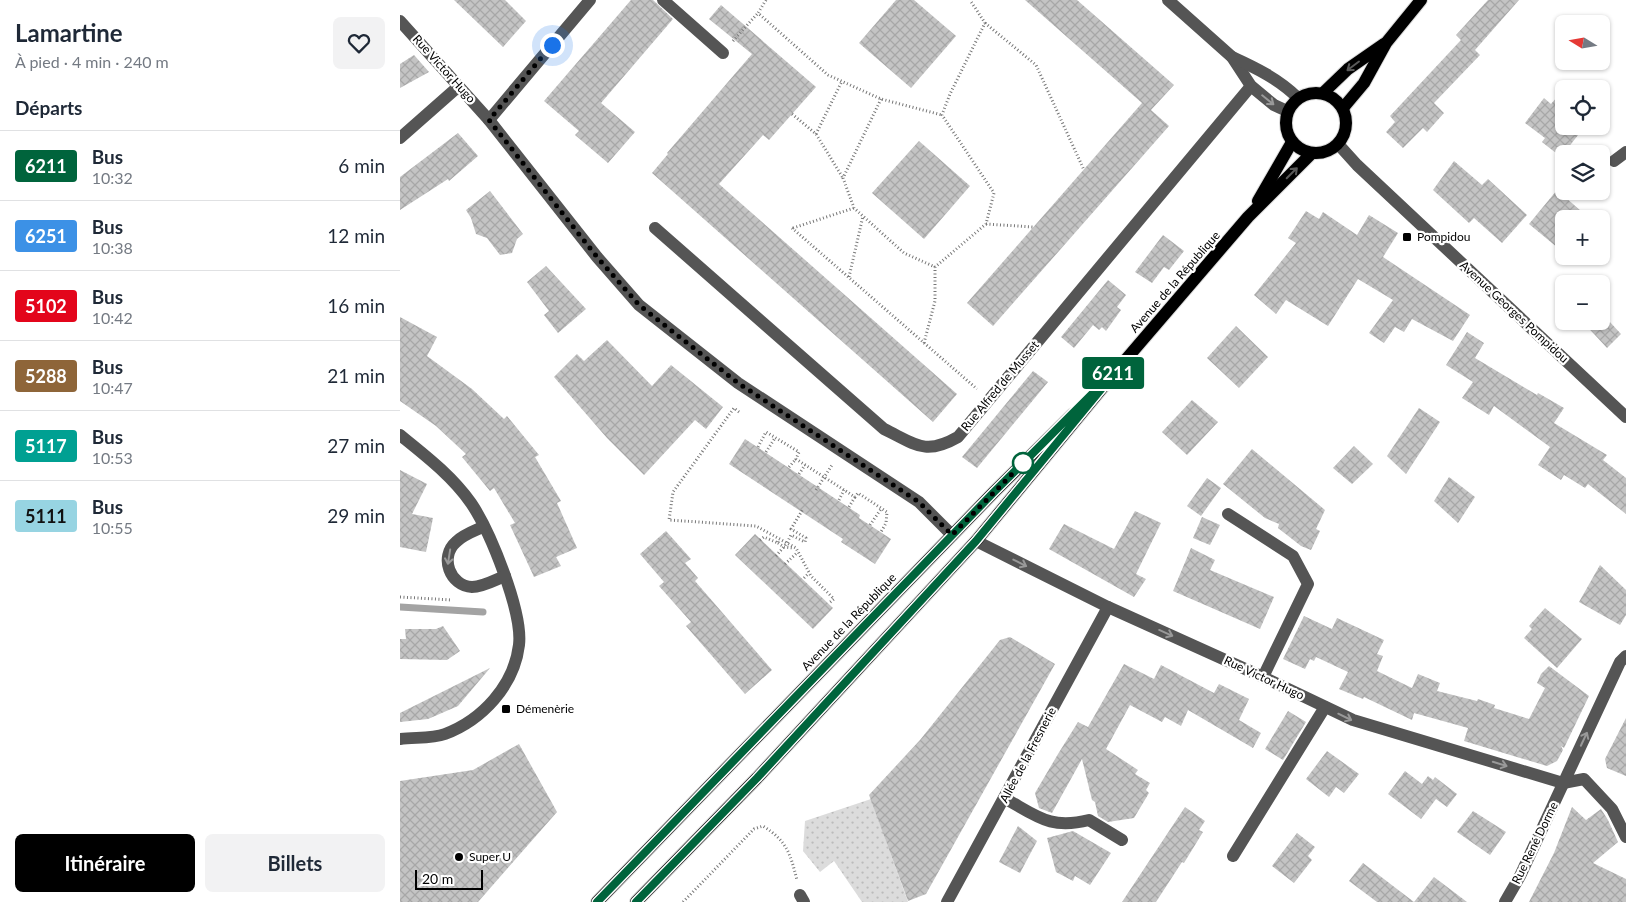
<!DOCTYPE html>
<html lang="fr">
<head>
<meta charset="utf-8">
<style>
  :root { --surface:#fff; --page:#f2f2f3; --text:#1f2937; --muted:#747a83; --line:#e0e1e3; --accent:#000 }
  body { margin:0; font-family:Lato,sans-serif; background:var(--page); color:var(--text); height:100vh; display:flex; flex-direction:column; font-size:19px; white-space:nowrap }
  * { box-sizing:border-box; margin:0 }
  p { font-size:16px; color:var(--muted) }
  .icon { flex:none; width:28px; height:28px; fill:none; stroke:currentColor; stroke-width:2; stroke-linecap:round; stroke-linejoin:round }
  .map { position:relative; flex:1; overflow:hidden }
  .details { display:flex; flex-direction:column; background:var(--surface); width:400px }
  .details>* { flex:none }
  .badge { padding:0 10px; border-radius:4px; font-size:18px; line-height:32px }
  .needle { width:32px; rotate:281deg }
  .tools { position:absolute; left:1155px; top:15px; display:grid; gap:10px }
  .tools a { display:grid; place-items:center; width:55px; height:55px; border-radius:8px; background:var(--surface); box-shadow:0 1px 4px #0004; font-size:25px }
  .scale { position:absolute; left:15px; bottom:12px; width:68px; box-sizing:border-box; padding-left:5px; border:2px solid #000; border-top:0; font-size:14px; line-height:18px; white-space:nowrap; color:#000; -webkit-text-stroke:4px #fff; paint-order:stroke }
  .you { position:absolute; width:25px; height:25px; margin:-12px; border:4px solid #fff; border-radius:50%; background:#1a73e8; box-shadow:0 0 0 8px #1a73e833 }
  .map>.badge { position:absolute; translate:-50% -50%; box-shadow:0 0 0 2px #fff }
  h2 { padding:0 15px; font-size:19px; line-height:45px }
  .round { display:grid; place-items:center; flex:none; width:52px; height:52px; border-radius:8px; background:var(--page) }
  .overview { display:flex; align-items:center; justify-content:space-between; height:85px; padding:0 15px }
  h1 { font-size:24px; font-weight:700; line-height:38px }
  .primary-button { display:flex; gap:10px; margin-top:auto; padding:10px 15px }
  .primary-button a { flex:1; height:58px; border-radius:8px; background:var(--accent); color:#fff; font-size:20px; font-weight:700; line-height:58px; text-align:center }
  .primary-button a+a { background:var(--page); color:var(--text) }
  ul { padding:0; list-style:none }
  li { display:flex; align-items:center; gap:15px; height:70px; padding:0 15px; border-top:1px solid var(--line) }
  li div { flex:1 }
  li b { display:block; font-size:19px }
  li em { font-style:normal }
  li .badge { min-width:55px; font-weight:700; text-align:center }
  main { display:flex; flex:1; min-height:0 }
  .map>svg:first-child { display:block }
</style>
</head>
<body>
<main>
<section class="details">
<div class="overview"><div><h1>Lamartine</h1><p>À pied · 4 min · 240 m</p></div><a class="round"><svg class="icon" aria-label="heart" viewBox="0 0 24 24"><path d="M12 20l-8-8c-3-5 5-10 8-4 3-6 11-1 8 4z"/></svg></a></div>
<h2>Départs</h2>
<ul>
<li><span class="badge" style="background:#00643c;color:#fff">6211</span><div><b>Bus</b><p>10:32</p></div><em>6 min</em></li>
<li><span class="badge" style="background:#3c91e6;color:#fff">6251</span><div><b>Bus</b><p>10:38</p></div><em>12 min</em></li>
<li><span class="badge" style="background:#e3051b;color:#fff">5102</span><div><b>Bus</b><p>10:42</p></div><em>16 min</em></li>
<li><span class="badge" style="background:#8e6539;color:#fff">5288</span><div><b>Bus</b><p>10:47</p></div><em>21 min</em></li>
<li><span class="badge" style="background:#00a092;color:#fff">5117</span><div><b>Bus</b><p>10:53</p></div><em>27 min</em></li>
<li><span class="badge" style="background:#97d4e2;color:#111">5111</span><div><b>Bus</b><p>10:55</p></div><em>29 min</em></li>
</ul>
<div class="primary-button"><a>Itinéraire</a><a>Billets</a></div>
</section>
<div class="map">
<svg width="1226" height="902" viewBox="0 0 1226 902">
  <defs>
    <pattern id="grass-dots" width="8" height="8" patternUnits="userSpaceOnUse" patternTransform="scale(1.25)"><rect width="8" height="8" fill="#dcdcdc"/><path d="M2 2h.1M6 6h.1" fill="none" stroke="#bbb" stroke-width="1.8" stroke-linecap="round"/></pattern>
    <pattern id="building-cross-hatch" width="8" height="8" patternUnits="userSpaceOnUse" patternTransform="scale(1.25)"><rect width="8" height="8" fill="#c4c4c4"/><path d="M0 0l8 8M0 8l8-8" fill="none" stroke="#a7a7a7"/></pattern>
  </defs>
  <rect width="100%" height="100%" fill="#fff"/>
  <polygon fill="url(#grass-dots)" points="471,799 508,902 462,902 434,861 420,872 403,851 405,821"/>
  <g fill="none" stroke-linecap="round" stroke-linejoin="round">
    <polyline stroke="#a3a3a3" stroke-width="7" points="0,607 83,612"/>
  </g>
  <g fill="url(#building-cross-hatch)">
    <polygon points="54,0 105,0 126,21 103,47"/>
    <polygon points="231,0 253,0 273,19 201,103 235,132 208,163 175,135 179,131 144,101"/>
    <polygon points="496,0 514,0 556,36 511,88 459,43"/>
    <polygon points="625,0 677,0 774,85 751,110 769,126 593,326 567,303 742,103"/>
    <polygon points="1088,0 1119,0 1075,50 1080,55 1034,103 1044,113 1027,132 1023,128 1003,148 986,132 995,122 990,116 1061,40 1056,35"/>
    <polygon points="321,5 416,87 369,140 363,135 319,184 557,394 533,422 252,173 268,154 267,153 352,54 309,19"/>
    <polygon points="14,55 29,72 0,88 0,64"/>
    <polygon points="1164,89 1164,126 1185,126 1161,157 1142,142 1145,138 1125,123 1144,98 1151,104"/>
    <polygon points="58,133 78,156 49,181 48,179 0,210 0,177"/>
    <polygon points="519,141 570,186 524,239 472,193"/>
    <polygon points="1054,161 1082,185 1088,179 1127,215 1102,243 1074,218 1069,223 1033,190"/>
    <polygon points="1157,190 1190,219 1164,219 1164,253 1129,224"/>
    <polygon points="90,191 123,234 117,239 112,253 100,255 87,238 76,234 71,218 66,210"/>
    <polygon points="906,211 919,219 923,212 957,235 969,215 998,233 983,257 1070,315 1053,341 1012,319 1004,332 995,327 984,343 969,333 993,300 958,279 928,326 886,300 876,314 854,295 896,243 888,238"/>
    <polygon points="763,235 784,251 769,270 764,267 752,283 735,272"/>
    <polygon points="146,266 186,309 158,333 144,315 149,311 127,282"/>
    <polygon points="708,280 726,295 717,307 721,310 706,331 702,327 699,330 693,325 674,348 661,337"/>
    <polygon points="0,317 37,337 27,356 72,389 104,419 107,416 139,455 135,457 161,501 157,503 177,548 156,557 161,566 134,577 110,525 115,523 94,488 90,491 62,457 66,454 36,426 0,401"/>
    <polygon points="1182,321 1209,321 1221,334 1207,348"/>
    <polygon points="836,326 868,357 839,388 807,358"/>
    <polygon points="1067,332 1084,343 1075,358 1137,395 1138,393 1164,408 1154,423 1207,455 1203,460 1226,478 1226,514 1188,484 1185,488 1164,475 1161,480 1138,465 1150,447 1094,406 1089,415 1062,398 1073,382 1046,365"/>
    <polygon points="207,340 252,386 271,365 323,407 306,429 295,420 244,475 207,438 154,377 177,354 184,361"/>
    <polygon points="633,371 648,382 577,468 562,457"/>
    <polygon points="792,400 818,422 787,455 762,432"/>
    <polygon points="1019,408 1040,422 1006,474 987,456"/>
    <polygon points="345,439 460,515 459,518 491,539 475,564 441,542 443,539 329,464"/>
    <polygon points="954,446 973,464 952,484 933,468"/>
    <polygon points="852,449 925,510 916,529 920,531 911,550 901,546 878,528 879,524 865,518 823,484"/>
    <polygon points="0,470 27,484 12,514 33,518 26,552 0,547"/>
    <polygon points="1049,477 1075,497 1058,523 1034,501"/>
    <polygon points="807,478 821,488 801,516 787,506"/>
    <polygon points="735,511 761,523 736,574 746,579 734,597 649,549 664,524 714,549"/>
    <polygon points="802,517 820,525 810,545 793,538"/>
    <polygon points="266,531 291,559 285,563 298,578 295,581 372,670 345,694 286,626 291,622 259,586 264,582 240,554"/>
    <polygon points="355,534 433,608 413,629 335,555"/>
    <polygon points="791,548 815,560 810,570 874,597 860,629 773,591"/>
    <polygon points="1200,565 1226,590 1226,615 1220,625 1179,602"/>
    <polygon points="1145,608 1182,639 1157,668 1124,638 1132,629 1129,626"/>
    <polygon points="904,616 932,629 937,618 984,640 977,654 983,656 977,671 1012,688 1018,674 1040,683 1037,691 1077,701 1078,699 1095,705 1094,708 1129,719 1145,688 1137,683 1141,674 1149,666 1189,696 1164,748 1161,746 1163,750 1157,761 1147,766 1064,741 1068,728 1014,713 1012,720 964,697 963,699 939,689 948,672 916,657 914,661 910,659 905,669 883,659"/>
    <polygon points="43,626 60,651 47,660 0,659 0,639 6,639 5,629 36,629"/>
    <polygon points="610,637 655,664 526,894 508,901 469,795 520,740 600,640"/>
    <polygon points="724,664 754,679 761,665 814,693 819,684 849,699 839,720 861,733 853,748 788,710 781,726 765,717 762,722 730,705 706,749 738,770 735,774 750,783 746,790 749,793 734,818 708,822 698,816 695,802 692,800 682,759 652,813 639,808 635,793 658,754 678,722 688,727"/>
    <polygon points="90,668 58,706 28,719 0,722 0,713"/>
    <polygon points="888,711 906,722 883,760 865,749"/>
    <polygon points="1226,718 1226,776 1207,768 1205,759"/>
    <polygon points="119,744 157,812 78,902 0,902 0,781 73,770"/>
    <polygon points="927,751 959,774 944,793 936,787 929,797 906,779"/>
    <polygon points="1005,771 1022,784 1028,776 1033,780 1035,777 1057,794 1047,807 1036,799 1021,819 988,794"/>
    <polygon points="785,807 805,821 799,830 803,832 784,863 782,862 756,902 722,902"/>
    <polygon points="1172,807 1186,820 1201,809 1208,820 1218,842 1193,863 1226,879 1226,902 1129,902 1154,853"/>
    <polygon points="1073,811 1106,832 1090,855 1057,832"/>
    <polygon points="618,826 637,841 620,873 599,862"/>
    <polygon points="673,831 711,853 690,885 675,876 673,881 656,872 647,838"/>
    <polygon points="897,833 915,847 908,856 912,860 894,883 872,866"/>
    <polygon points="963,863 1014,902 977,902 949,881"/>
    <polygon points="1034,877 1067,902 1014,902"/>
  </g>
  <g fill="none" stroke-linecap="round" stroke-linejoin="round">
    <defs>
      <g id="major">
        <circle cx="916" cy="123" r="30"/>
        <polyline points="923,93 948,69 984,44"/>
        <polyline points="943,108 964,83 986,43 1021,0"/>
        <polyline points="858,201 892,142"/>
        <polyline points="197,902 594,492 673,414"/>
        <polyline points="236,902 357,778 576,541 722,364 848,217 911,154"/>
      </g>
    </defs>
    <use href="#major" stroke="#dbdbdb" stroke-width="14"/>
    <g stroke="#777" stroke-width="3" stroke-dasharray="1 2.5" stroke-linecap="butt">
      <polyline points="366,0 358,13 428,75 481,99 542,115"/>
      <polyline points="585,23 636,65 684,170"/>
      <polyline points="333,41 358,13"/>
      <polyline points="481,99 443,178 454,208 504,253 535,267"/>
      <polyline points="392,114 416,134 443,178"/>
      <polyline points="416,134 442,81"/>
      <polyline points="586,224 633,227"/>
      <polyline points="392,228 577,389"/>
      <polyline points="393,228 454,208"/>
      <polyline points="449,277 463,216"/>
      <polyline points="524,343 535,301 535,267 586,224 594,193 542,115 550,94 585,23 570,0"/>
      <polyline points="339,412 334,408 273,492 269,520 356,526 396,548 411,576 434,599 429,603"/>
      <polyline points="358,447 366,432 399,452 396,459 455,497 458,493 487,512 486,523 481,532"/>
      <polyline points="366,452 375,438"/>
      <polyline points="389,467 396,459"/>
      <polyline points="399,474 405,465"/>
      <polyline points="416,490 432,465"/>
      <polyline points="439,500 444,490"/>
      <polyline points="449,507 455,497"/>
      <polyline points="470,525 481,509"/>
      <polyline points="360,540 364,537 378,543 379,539"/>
      <polyline points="378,543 384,547 393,548"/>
      <polyline points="376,556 387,543 391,535 405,542 406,538 391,529 403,509"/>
      <polyline points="385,564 398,552"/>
      <polyline points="404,578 409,573"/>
      <polyline points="0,597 52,600"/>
      <path d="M283 902 354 829 363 826C387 841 390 853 397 880"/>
    </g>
    <g stroke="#555" stroke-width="12">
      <polyline points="263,0 323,53"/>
      <polyline points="768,0 832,57 851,86 874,105 887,111"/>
      <polyline points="0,21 89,120 197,257 239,305 338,383 519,502 552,535"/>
      <path d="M832 57C856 68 879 79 898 98"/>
      <polyline points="89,120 190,0"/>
      <polyline points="0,138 59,86"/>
      <polyline points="938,144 957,165 1226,417"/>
      <polyline points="1214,161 1226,152"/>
      <path d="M255 228 484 429C515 444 525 456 558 437L851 86"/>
      <path d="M0 435C26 456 52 476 71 503 90 531 123 612 119 645 114 686 82 720 45 734 32 739 14 737 0 739"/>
      <polyline points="828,514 893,556 908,584 863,677"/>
      <path d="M83 527C74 531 63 535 56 542 39 557 50 586 72 587 83 587 95 580 105 576"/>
      <polyline points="576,541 708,607 863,677 953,720 1163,783 1184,779 1212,809 1226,837"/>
      <path d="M604 798C637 816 650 830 689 820L722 840"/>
      <polyline points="833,856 925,707"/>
      <polyline points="400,895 404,902"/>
      <polyline points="547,902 708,607"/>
      <polyline points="1105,902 1120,876 1220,662 1226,656"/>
    </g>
    <use href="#major" stroke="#000" stroke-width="12"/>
  </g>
  <defs><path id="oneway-shaft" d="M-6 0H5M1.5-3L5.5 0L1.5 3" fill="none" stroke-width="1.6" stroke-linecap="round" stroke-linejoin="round" transform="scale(1.25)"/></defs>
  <g stroke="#595959">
    <use href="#oneway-shaft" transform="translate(953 66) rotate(143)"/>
    <use href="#oneway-shaft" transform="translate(892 173) rotate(-45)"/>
  </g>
  <g stroke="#999">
    <use href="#oneway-shaft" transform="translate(868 100) rotate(39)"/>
    <use href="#oneway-shaft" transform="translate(49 557) rotate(99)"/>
    <use href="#oneway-shaft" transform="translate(620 563) rotate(27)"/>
    <use href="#oneway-shaft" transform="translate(766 633) rotate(24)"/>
    <use href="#oneway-shaft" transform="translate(945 717) rotate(26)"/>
    <use href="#oneway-shaft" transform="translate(1184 739) rotate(-65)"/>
    <use href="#oneway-shaft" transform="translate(1100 764) rotate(17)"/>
  </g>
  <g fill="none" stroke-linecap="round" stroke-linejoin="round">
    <defs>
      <polyline id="line" points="197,902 594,492 722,364 576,541 357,778 236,902"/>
    </defs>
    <use href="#line" stroke="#fff" stroke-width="11"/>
    <use href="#line" stroke="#00643c" stroke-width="8"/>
    <polyline stroke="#000" stroke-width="5" stroke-dasharray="0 9" points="152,45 89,120 197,257 239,305 338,383 519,502 552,535 623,463"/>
  </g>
  <g fill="#000" stroke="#fff" stroke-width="2">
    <rect x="1002" y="232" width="10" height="10" rx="2.5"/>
    <rect x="101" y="704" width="10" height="10" rx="2.5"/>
    <circle cx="59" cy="857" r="5"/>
  </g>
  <circle fill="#fff" stroke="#00643c" stroke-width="2.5" cx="623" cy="463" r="10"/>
  <g text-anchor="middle" stroke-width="4.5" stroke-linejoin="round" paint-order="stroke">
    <g font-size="12" fill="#000" stroke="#fff">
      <text transform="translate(44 69) rotate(48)" y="4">Rue Victor Hugo</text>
      <text transform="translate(775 282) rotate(-49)" y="4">Avenue de la République</text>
      <text transform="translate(1114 312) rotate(43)" y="4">Avenue Georges Pompidou</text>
      <text transform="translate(600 386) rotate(-50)" y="4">Rue Alfred de Musset</text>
      <text transform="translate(449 622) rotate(-46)" y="4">Avenue de la République</text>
      <text transform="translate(864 678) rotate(25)" y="4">Rue Victor Hugo</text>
      <text transform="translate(628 755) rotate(-62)" y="4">Allée de la Fresnerie</text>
      <text transform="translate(1135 843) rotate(-64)" y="4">Rue René Dorme</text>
    </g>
    <g font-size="12" fill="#000" stroke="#fff" text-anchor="start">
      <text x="1017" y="241">Pompidou</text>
      <text x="116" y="713">Démenèrie</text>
      <text x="69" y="861">Super U</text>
    </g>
  </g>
</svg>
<div class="tools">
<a><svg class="needle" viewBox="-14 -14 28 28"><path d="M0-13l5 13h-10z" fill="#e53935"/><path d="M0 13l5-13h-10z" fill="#747a83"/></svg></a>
<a><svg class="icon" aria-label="locate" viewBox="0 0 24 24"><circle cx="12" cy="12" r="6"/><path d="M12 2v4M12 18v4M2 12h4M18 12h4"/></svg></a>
<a><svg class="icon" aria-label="layers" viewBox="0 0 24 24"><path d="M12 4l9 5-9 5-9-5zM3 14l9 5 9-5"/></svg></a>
<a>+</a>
<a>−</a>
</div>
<div class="scale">20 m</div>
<div class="you" style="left:152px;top:45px"></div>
<b class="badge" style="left:713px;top:373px;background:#00643c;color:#fff">6211</b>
</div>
</main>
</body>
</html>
